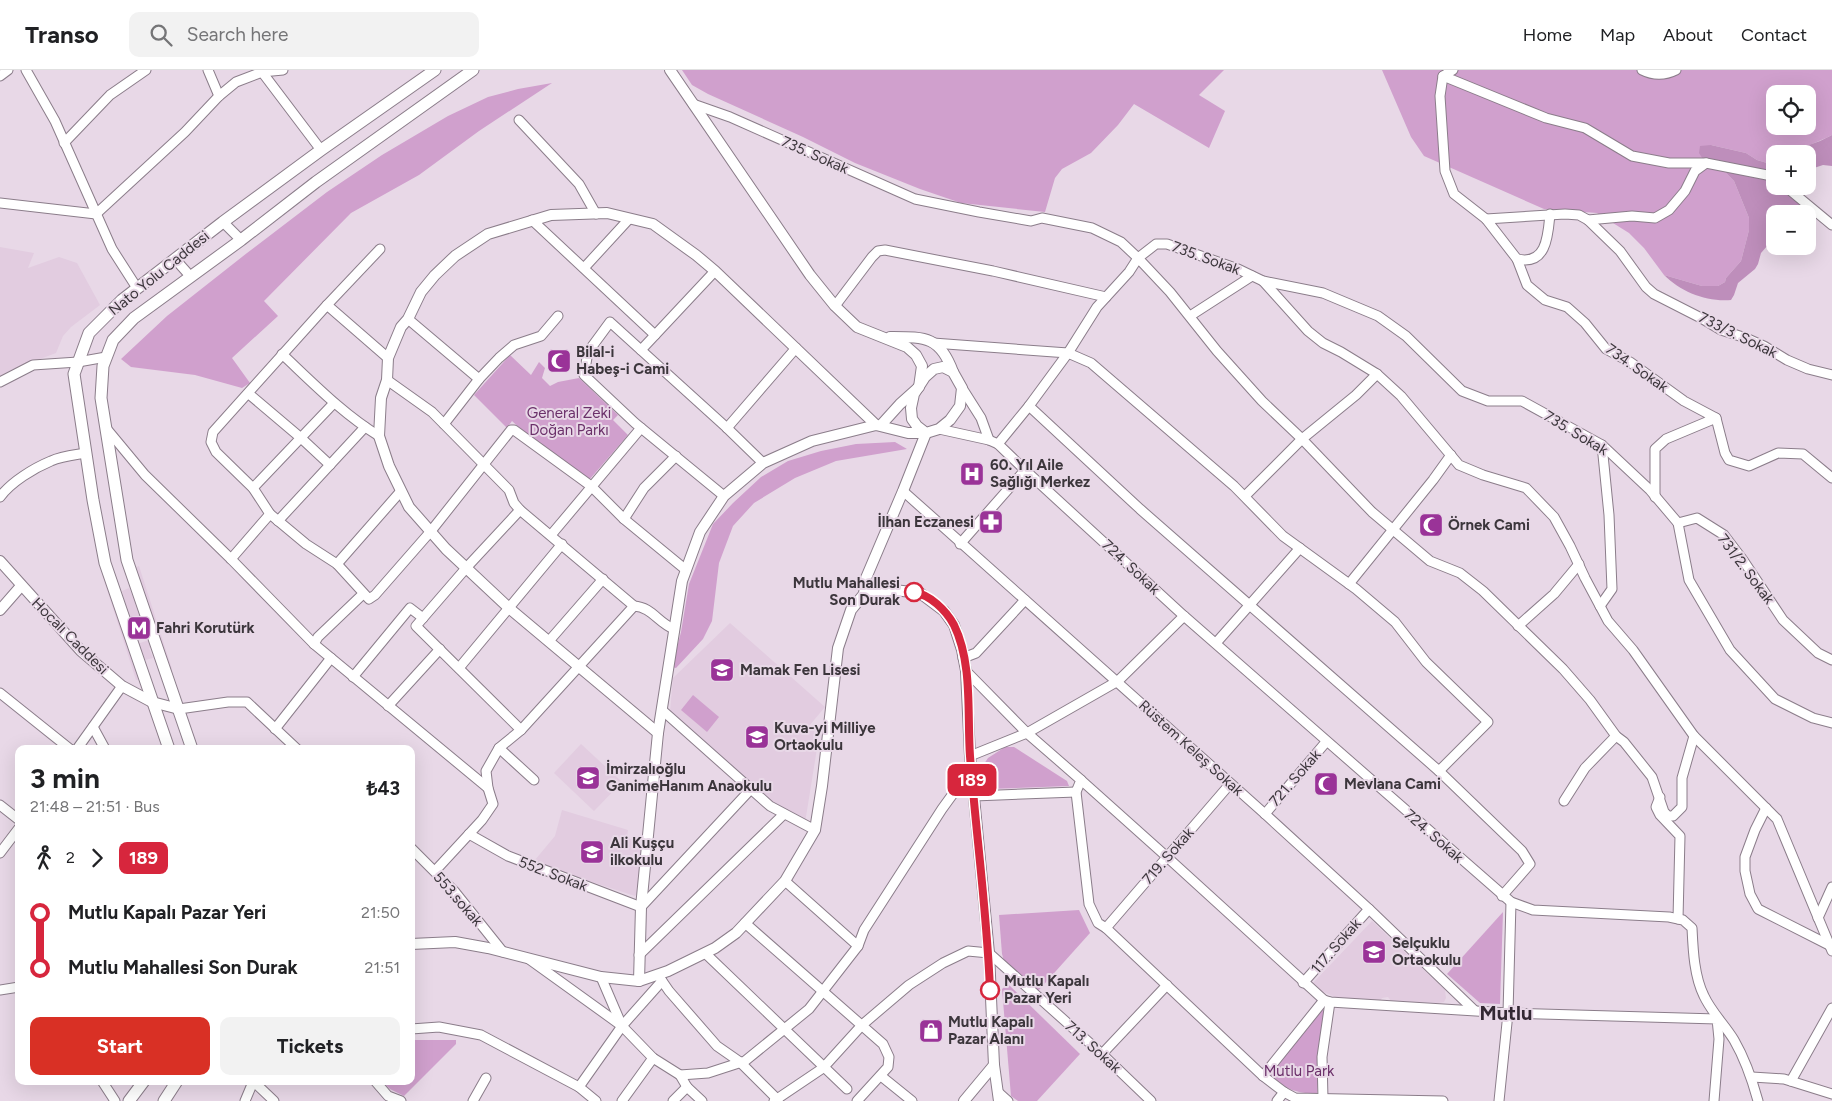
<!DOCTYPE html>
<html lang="en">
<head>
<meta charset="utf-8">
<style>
  :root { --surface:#fff; --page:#f2f2f2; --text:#202124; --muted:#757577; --line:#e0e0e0; --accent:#d93025 }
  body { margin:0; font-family:Figtree,sans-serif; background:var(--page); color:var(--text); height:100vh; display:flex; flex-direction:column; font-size:19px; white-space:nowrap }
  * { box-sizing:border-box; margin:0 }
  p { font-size:16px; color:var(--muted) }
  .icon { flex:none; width:28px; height:28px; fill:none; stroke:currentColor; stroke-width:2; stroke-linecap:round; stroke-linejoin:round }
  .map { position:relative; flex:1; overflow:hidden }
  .panel { position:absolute; left:15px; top:675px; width:400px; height:340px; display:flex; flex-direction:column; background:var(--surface); border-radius:10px; box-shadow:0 5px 20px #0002 }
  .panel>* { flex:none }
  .badge { padding:0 10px; border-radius:8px; font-size:18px; line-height:32px }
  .fabs { position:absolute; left:1766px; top:15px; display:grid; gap:10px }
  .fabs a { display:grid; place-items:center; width:50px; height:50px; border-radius:10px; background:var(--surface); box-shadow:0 5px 20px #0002; font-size:25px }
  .map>.badge { position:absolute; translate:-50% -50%; box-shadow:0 0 0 2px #fff }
  .legs { display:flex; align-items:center; gap:8px; height:55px; padding:0 15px; font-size:16px }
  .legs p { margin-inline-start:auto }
  .summary { display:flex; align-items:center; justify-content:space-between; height:85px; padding:0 15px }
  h1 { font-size:28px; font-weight:700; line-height:38px }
  .primary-button { display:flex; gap:10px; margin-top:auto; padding:10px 15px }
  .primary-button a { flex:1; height:58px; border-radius:10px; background:var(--accent); color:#fff; font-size:20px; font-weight:700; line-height:58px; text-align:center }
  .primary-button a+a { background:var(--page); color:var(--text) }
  ul { padding:0 15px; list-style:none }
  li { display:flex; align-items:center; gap:18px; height:55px; font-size:19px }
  li i { display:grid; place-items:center; width:8px; height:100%; margin:0 6px; background:currentColor }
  li i::after { content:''; width:12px; height:12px; margin:-6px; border:4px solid; border-radius:50%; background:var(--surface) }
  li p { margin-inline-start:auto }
  li:first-child i { background:linear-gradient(#0000 50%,currentColor 0) }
  li:last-child i { background:linear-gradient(currentColor 50%,#0000 0) }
  header { display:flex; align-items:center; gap:30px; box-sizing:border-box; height:70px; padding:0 25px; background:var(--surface); border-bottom:1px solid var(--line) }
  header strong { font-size:24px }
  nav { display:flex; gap:28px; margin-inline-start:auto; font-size:18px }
  .search { width:350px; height:45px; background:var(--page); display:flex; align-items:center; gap:12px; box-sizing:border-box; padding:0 18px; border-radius:10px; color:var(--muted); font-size:19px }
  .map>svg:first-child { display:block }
</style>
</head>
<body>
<header>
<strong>Transo</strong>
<div class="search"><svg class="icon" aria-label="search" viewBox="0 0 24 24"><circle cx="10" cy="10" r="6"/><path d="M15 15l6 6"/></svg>Search here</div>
<nav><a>Home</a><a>Map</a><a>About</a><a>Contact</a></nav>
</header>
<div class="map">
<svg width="1832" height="1031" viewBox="0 0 1832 1031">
  <rect width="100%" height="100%" fill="#e8d8e7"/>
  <g fill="#e2cce0" fill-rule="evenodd">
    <polygon points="0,177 34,183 28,198 59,187 77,193 100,235 71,257 63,266 56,283 13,299 0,306"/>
    <path d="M139 496 172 599 166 601 158 575 149 578 153 588 145 590 141 580 133 583 141 609 136 610 103 507 108 505 117 531 124 529 122 521 129 518 133 527 141 524 133 498ZM144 531 155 568 131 576 119 539 127 536 130 550 136 551 140 545 135 534Z"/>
    <polygon points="730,553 825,637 809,656 819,666 805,753 772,732 670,641 673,608"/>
    <polygon points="581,674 622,712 594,741 554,703"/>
    <polygon points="562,740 628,760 627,768 643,773 639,820 635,826 555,800 535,790 555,766"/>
    <polygon points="1372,851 1445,920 1446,928 1444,932 1438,933 1391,931 1388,927 1382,928 1380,931 1335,927 1319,920 1313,913"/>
  </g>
  <g fill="#d0a0cd" fill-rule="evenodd">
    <polygon points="682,0 1224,0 1199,25 1225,41 1209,78 1134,34 1118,55 1091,83 1062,99 1055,108 1045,142 961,133 920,119 855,93 803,67 708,24 692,15"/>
    <path d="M1382 0H1832V65C1818 72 1790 84 1775 84V89L1767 93 1757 90 1746 83 1711 75 1723 100 1734 111 1749 148V160L1741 191 1726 208 1725 212 1718 216H1702L1664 205 1644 178 1629 163 1597 143 1544 139 1424 86 1411 67ZM1775 24H1808V56H1775Z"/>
    <polygon points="552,13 479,61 419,105 351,143 264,231 278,246 232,288 250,313 242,318 195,305 131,297 121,289 167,246 247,183 327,122 382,85 448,46 488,27 518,19"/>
    <polygon points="510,285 531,305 539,292 545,298 542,308 550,316 558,312 579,308 618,345 613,350 628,365 583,417 512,351 507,358 474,325"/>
    <polygon points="895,372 907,379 836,391 795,408 754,433 733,456 719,493 712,551 703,569 676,598 672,597 681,562 689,514 713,454 733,433 761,407 788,391 821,381 856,374"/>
    <polygon points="693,625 719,647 707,662 681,640"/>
    <polygon points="1005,677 1014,677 1067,711 1069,716 989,719 984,694 988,688"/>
    <polygon points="1079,840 1090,863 1038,921 1004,891 1002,884 999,845"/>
    <polygon points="1503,842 1500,934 1480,933 1447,904"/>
    <polygon points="1008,914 1080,984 1037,1031 1018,1031 1011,1026 1002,919"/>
    <path d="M1322 940 1327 942 1320 984 1317 1024C1293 1022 1289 1021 1270 1005Z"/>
    <polygon points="411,970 456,970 456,974 404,1026 390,1019 381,1011 411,1011"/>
  </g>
  <g fill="#be8ebb">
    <polygon points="1832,65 1832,96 1823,95 1808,100 1808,84 1784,84 1820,71"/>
    <path d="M1711 75 1746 83 1757 90 1767 93 1775 89V116H1799V119L1802 122 1798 144H1775V167L1761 183 1758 194 1755 199 1738 213 1734 225 1731 230C1706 232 1681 222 1664 205L1702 216H1718L1725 212 1726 208 1741 191 1749 160V148L1734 111 1723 100 1708 97 1699 83 1700 76Z"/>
  </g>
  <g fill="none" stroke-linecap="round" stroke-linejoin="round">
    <defs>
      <g id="minor">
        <polyline points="26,0 55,51 112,179 137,218"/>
        <polyline points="208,0 219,26"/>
        <polyline points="1453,0 1443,6 1440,26 1445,101 1454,124 1486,149 1517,189 1527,215 1545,230 1567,237 1585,253 1606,279 1630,292 1684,331 1716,348 1666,369 1655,379 1655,427"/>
        <path d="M1642 0C1654 6 1664 6 1676 0"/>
        <polyline points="262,2 321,80"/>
        <polyline points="0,6 8,0"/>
        <polyline points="1443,6 1546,48 1585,58 1632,86 1669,93 1706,93 1767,105 1775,109"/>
        <polyline points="693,34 730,47 915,129 979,142 1031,151 1042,148 1092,158 1121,172 1138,188 1156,174 1167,174 1238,199 1263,211 1323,223 1378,246 1406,266 1462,321 1488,331 1522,331 1602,375 1650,420 1678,453 1697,448 1724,465 1743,490 1783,550 1818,583 1832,590"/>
        <polyline points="519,50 579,114 596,144"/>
        <polyline points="64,73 110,25 146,0"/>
        <polyline points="1785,116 1832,155"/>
        <polyline points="0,133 96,144 185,62 219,26 236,12 262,2 283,0"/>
        <polyline points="1486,149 1565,144 1579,145 1588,150 1632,146 1655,148 1669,140 1685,121 1695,101 1706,93"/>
        <polyline points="532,150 655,265"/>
        <polyline points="1588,150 1620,181 1646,217 1654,224 1701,248 1721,260 1746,268 1764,276 1787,290 1808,299 1832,305"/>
        <polyline points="223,152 241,170"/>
        <polyline points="175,189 191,207"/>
        <path d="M1517 189C1547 196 1548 165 1550 144"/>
        <polyline points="584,198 629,149"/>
        <polyline points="1263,211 1308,261 1323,273 1341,282 1377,304 1401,326 1459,395 1483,405 1526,418 1554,447 1570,476 1585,508 1608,551 1633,580 1694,666 1777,749 1832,881"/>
        <polyline points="327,235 380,179"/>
        <polyline points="835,236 872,187 878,181 885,180 993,201 1106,227"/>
        <polyline points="1190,246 1252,206"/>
        <polyline points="408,249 479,309"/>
        <polyline points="933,273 1068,283 1091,293 1234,416 1283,466 1356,519 1395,552 1426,592 1488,652 1439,701"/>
        <polyline points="641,280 715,201"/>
        <path d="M282 284C313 313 343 344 379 366"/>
        <polyline points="388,288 327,235 213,362 211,372 216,382 253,418 270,444 306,474 337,494 369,529 375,525 431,461 511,360 514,360 591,416 624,449 686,500"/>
        <polyline points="387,310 432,342 509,420 514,433 520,440 634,536 521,660 499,678 486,701 488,718 493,734 482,750 435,801"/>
        <polyline points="0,312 33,295 78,292 106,287"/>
        <polyline points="962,318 981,348 989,370"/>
        <polyline points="249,324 301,368 330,395"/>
        <polyline points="1029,336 1068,283 1097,237 1129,202 1138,188 1170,222 1217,281 1262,331 1302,369 1356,325 1377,304"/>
        <polyline points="1716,348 1725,383 1729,390 1749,396 1778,383 1803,384 1832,408"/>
        <polyline points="444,354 479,309 499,288 514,275 541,266 558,246"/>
        <polyline points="106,358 145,405 231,489 314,574 488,718"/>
        <polyline points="727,358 796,278"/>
        <path d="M939 359 989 370 998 374 1025 400 1184 546 1511 832 1533 840 1669 847 1683 850 1692 858C1693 879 1694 906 1704 926 1712 943 1725 955 1734 970 1745 989 1752 1009 1758 1031"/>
        <polyline points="998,374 1029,336 1140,439 1439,701 1522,781 1530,794 1502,826"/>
        <polyline points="253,418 334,333"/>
        <polyline points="903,421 1265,744 1369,839 1474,940"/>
        <polyline points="724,426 635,353 584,305 588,282 610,252 727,358 763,393"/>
        <polyline points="1245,426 1302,369 1372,442 1430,491 1460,503 1483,521 1563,599 1590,630 1616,666 1624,672 1652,707 1664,742 1668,746 1673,746 1682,737 1682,708 1694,666"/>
        <path d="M0 427C11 412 34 398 51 391 62 386 75 385 86 383"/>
        <polyline points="520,440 467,497 416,556 521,660"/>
        <polyline points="624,449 644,418 676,386"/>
        <polyline points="278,451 365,357"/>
        <polyline points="1678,453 1689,510 1730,580 1775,629 1813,648 1832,653"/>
        <polyline points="551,465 641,358"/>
        <polyline points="960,474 1025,400"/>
        <polyline points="231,489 270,444"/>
        <polyline points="337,494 401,421"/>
        <polyline points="1349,514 1433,410 1451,385"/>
        <path d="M634 536C652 537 658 553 674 559"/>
        <polyline points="1600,536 1612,519 1609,445 1602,375"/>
        <polyline points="1518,556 1554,524 1579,494"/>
        <polyline points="549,571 603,509"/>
        <polyline points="1216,573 1300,478"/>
        <polyline points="314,574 318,567 363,524"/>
        <polyline points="963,588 976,583 1025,530"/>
        <polyline points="459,598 562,474"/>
        <polyline points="966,601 1027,663 1081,710 1076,722 1089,834 1098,853 1106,858 1263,1006 1284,1022 1295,1028 1443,1031"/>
        <polyline points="353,607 410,538 423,548"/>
        <polyline points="0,623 70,679"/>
        <polyline points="388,636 440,579"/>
        <polyline points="179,639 228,632 247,632 297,679"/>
        <polyline points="662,640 770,736 815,760"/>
        <polyline points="93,657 105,679"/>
        <polyline points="275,659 331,588"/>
        <polyline points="499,678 534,710"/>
        <polyline points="77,679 122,616"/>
        <polyline points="970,686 1027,663 1118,611 1184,546"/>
        <polyline points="1081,710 1167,787 1324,930 1330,932 1508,943 1717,949 1719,969 1714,1031"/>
        <polyline points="974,726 1076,722"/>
        <polyline points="1660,727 1656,737 1660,745 1680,766 1678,849"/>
        <polyline points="1564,731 1585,698 1616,666"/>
        <polyline points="0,735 19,750"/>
        <polyline points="1766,738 1755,760 1745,787 1745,801 1750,824 1758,839 1829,875"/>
        <polyline points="1265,744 1326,672"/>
        <polyline points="469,764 508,786 641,837 751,719"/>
        <polyline points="411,778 455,822 503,882"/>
        <polyline points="0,783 19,758"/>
        <polyline points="785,811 858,876"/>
        <polyline points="1818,848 1832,817"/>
        <polyline points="745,853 883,974 889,987 888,997 857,1031"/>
        <polyline points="1106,858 1230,714"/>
        <polyline points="705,883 847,1019"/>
        <polyline points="639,885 784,744"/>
        <polyline points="529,889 622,956"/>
        <polyline points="658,905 669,921 717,976 740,992 778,1030"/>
        <polyline points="601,907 622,956 653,988 680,1005 687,1017 702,1031"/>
        <polyline points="1303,913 1369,839"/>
        <polyline points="0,920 19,917"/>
        <polyline points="411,959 439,957 481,965 579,1017 596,1031"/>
        <polyline points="1102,984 1167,915"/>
        <polyline points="680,1005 708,1003 745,991 809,939 858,876 864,860 942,739 971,699"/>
        <polyline points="881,1006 912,1031"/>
        <polyline points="1263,1006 1324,930"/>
        <polyline points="1752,1007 1784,1009 1832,1024"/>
        <polyline points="102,1011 115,1031"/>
        <polyline points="253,1011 274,1031"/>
        <polyline points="375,1011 388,1026 401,1031"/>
        <polyline points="1791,1011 1832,938"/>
        <polyline points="579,1017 622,956 662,911"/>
        <polyline points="998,1022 1008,1031"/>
        <polyline points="1323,1029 1322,987 1330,932"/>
        <polyline points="245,1031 253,1012"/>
        <polyline points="473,1031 486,1008"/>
        <polyline points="622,1031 653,988"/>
        <polyline points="673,1031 687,1017"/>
        <polyline points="774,1031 823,998 862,955 909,915 943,893 968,881 989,883 1102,984 1151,1031"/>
        <polyline points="1277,1031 1284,1022"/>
        <polyline points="1499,1031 1508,943 1511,832"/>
      </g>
      <g id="tertiary">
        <polyline points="670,0 810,205 835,236 857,257 907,277 916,285 922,296 919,317 900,334 881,355"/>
        <path d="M890 267C925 267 940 266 953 302"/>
        <polyline points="0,491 81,581 122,616 152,632 179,639"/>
        <polyline points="864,524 894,520 920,523 944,541 954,555 962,580 966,601 970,686 989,883 994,995 999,1031"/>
        <polyline points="0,540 21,516"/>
        <polyline points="658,663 509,538 446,479 409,437 389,396 379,366 381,328 387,310 388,288 401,257 408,249 421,222 435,205 455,186 488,164 551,145 607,143 653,154 696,185 715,201 876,355"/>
        <polyline points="411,874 455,872 488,878 601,907 639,911 668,901 715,878 736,863 785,811 815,760 822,716 838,578 851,540 864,524 866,508 903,421 926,363"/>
        <polyline points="639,911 641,837 658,663 682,511 700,462 724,426 763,393 812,371 876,355 908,363 926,363 939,359 950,350 960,336 962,318 953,302 943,297 934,299 925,307 914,324 911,338 912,349 917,356 926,363"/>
        <polyline points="964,1031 994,995"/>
      </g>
      <g id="secondary">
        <polyline points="169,679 105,493 93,430 74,304 89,263 122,230 223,152 321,80 435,0"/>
        <polyline points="192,679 127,490 101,328 103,296 113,270 134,248 241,170 316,112 473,0"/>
        <polyline points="129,1031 144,1011"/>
        <polyline points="164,1031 177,1011"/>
      </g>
    </defs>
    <use href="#minor" stroke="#8b7d8a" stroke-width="11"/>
    <use href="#tertiary" stroke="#8b7d8a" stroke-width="12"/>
    <use href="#secondary" stroke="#8b7d8a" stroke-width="13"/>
    <use href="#minor" stroke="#fff" stroke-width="9"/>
    <use href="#tertiary" stroke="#fff" stroke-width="10"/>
    <use href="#secondary" stroke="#fff" stroke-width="11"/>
  </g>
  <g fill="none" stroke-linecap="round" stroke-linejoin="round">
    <defs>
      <path id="line-1" d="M914 522C930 525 946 540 954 555 973 594 967 644 970 686 976 764 987 842 990 920"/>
    </defs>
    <use href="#line-1" stroke="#fff" stroke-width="11"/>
    <use href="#line-1" stroke="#d7263d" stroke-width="8"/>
  </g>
  <defs>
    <symbol id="mosque-square" viewBox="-11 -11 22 22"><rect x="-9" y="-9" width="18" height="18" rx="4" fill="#9a3398" stroke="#e8d8e7"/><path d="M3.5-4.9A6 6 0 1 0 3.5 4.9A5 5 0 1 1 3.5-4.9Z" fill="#fff"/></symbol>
    <symbol id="hospital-square" viewBox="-11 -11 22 22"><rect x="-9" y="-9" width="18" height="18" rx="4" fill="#9a3398" stroke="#e8d8e7"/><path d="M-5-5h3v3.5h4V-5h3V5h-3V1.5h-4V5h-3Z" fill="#fff"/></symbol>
    <symbol id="pharmacy-square" viewBox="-11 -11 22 22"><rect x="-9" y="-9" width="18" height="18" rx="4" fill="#9a3398" stroke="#e8d8e7"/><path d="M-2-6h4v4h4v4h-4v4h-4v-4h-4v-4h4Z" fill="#fff"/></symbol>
    <symbol id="metro-square" viewBox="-11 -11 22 22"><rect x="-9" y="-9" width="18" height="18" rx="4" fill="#9a3398" stroke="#e8d8e7"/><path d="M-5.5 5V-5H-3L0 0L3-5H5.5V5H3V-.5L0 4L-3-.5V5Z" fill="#fff"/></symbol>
    <symbol id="school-square" viewBox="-11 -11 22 22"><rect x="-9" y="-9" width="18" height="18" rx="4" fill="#9a3398" stroke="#e8d8e7"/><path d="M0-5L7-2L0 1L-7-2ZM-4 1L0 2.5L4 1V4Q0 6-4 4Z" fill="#fff"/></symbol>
    <symbol id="shop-square" viewBox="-11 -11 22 22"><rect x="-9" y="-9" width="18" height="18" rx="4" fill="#9a3398" stroke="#e8d8e7"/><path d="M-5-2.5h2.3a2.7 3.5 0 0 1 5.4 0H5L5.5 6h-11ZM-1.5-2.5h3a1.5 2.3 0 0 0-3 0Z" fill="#fff"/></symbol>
  </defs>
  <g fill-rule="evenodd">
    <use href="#mosque-square" x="545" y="277" width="28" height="28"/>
    <use href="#hospital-square" x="958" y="390" width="28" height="28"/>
    <use href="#pharmacy-square" x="977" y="438" width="28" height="28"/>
    <use href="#mosque-square" x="1417" y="441" width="28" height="28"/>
    <use href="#metro-square" x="125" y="544" width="28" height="28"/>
    <use href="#school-square" x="708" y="586" width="28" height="28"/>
    <use href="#school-square" x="743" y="653" width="28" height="28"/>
    <use href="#school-square" x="574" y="694" width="28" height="28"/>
    <use href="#mosque-square" x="1312" y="700" width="28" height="28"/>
    <use href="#school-square" x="578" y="768" width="28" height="28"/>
    <use href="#school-square" x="1360" y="868" width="28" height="28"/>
    <use href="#shop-square" x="917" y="947" width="28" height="28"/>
  </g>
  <g fill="#fff" stroke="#d7263d" stroke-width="2.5">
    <circle cx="914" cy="522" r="9"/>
    <circle cx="990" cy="920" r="9"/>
  </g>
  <g text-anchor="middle" stroke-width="4" stroke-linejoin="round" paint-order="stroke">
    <g font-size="15" fill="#3c363c" stroke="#e8d8e7">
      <text transform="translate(815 85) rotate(24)" y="5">735. Sokak</text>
      <text transform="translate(1206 188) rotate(20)" y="5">735. Sokak</text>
      <text transform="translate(159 203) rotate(-39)" y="5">Nato Yolu Caddesi</text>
      <text transform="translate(1738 265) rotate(26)" y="5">733/3. Sokak</text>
      <text transform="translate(1637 298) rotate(35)" y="5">734. Sokak</text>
      <text transform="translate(1576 363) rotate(31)" y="5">735. Sokak</text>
      <text transform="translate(1131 497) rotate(43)" y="5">724. Sokak</text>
      <text transform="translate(1746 499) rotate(53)" y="5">731/2. Sokak</text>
      <text transform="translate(70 566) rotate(45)" y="5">Hocalı Caddesi</text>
      <text transform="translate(1191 678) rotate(42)" y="5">Rüstem Keleş Sokak</text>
      <text transform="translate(1295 708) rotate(-49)" y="5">721. Sokak</text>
      <text transform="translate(1434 766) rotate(41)" y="5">724. Sokak</text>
      <text transform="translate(1168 786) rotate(-49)" y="5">719. Sokak</text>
      <text transform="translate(553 804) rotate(21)" y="5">552. Sokak</text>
      <text transform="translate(458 829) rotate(49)" y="5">553.sokak</text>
      <text transform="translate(1336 876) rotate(-49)" y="5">117. Sokak</text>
      <text transform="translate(1093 977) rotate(42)" y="5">713. Sokak</text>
    </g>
    <g font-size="15" font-weight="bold" fill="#3c363c" stroke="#e8d8e7" text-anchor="start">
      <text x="576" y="287">Bilal-i<tspan x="576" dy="17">Habeş-i Cami</tspan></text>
      <text x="990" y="400">60. Yıl Aile<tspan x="990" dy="17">Sağlığı Merkez</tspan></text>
      <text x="974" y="457" text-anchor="end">İlhan Eczanesi</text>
      <text x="1448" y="460">Örnek Cami</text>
      <text x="156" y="563">Fahri Korutürk</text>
      <text x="740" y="605">Mamak Fen Lisesi</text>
      <text x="774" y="663">Kuva-yi Milliye<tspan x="774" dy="17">Ortaokulu</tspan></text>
      <text x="606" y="704">İmirzalıoğlu<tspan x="606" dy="17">GanimeHanım Anaokulu</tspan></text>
      <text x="1344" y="719">Mevlana Cami</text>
      <text x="610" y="778">Ali Kuşçu<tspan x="610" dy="17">ilkokulu</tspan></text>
      <text x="1392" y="878">Selçuklu<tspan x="1392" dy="17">Ortaokulu</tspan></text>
      <text x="948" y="957">Mutlu Kapalı<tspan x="948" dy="17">Pazar Alanı</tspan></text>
    </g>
    <g font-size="15" fill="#6b306a" stroke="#e8d8e7">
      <text x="569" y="348">General Zeki<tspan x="569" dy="17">Doğan Parkı</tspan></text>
      <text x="1299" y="1006">Mutlu Park</text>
    </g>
    <g font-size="15" font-weight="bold" fill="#3c363c" stroke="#e8d8e7" text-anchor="end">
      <text x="900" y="518">Mutlu Mahallesi<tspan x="900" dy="17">Son Durak</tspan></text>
      <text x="1004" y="916" text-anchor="start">Mutlu Kapalı<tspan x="1004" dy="17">Pazar Yeri</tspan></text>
    </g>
    <g font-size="20" font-weight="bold" fill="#332833" stroke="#e8d8e7">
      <text x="1506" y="950">Mutlu</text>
    </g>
  </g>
</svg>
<div class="fabs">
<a><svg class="icon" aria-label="locate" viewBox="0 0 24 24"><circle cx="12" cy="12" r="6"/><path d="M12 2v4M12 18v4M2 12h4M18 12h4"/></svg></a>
<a>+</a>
<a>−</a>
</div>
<b class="badge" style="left:972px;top:710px;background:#d7263d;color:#fff">189</b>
<section class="panel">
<div class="summary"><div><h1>3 min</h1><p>21:48 – 21:51 · Bus</p></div><b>₺43</b></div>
<div class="legs"><svg class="icon" aria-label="walk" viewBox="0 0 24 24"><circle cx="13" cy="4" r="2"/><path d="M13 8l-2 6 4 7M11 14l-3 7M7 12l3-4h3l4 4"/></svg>2<svg class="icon" aria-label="forward" viewBox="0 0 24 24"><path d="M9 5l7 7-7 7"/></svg><b class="badge" style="background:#d7263d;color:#fff">189</b></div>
<ul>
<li><i style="color:#d7263d"></i><b>Mutlu Kapalı Pazar Yeri</b><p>21:50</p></li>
<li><i style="color:#d7263d"></i><b>Mutlu Mahallesi Son Durak</b><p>21:51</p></li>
</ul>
<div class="primary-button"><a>Start</a><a>Tickets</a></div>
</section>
</div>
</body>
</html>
